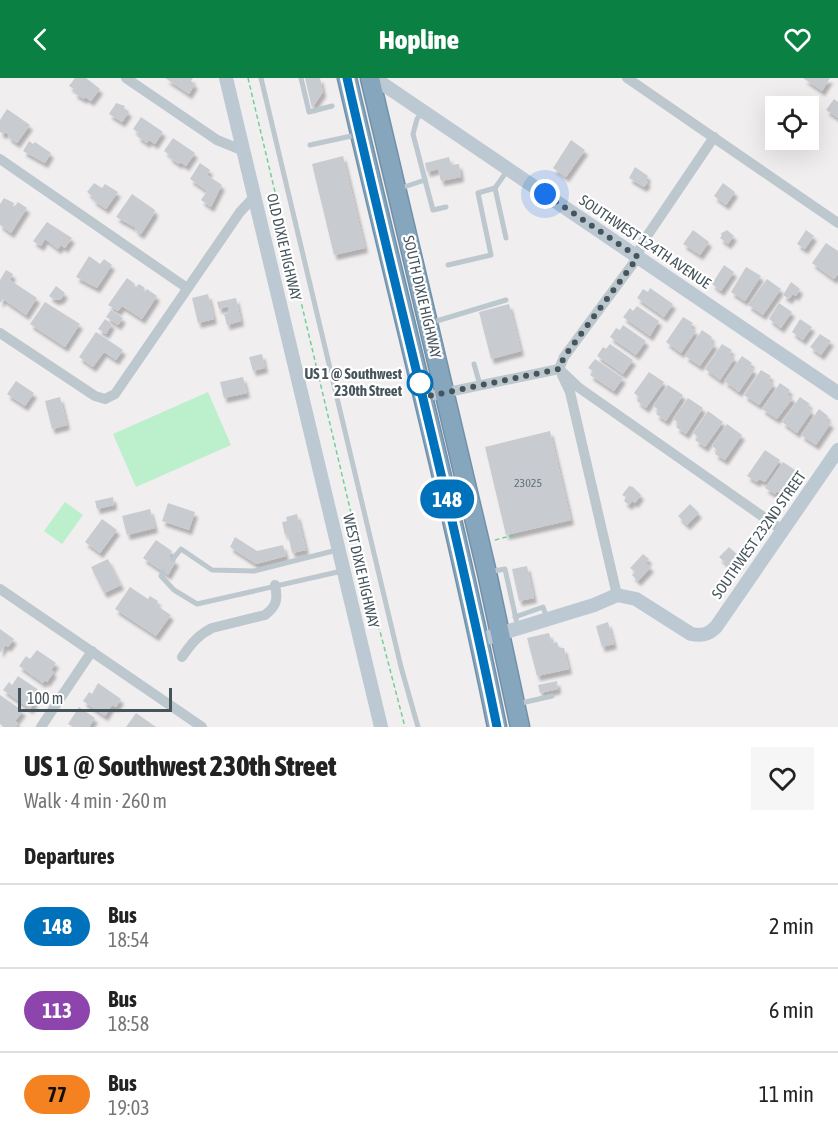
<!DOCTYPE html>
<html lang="en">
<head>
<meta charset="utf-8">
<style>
  :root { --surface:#fff; --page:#f6f6f6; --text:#222; --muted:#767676; --line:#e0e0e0; --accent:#0b8043 }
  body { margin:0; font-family:"Asap Condensed",sans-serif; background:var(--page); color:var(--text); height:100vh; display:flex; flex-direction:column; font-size:22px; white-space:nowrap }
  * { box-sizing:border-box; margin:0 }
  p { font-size:20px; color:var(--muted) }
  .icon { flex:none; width:33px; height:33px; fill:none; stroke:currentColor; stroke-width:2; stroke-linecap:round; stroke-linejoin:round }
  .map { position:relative; height:649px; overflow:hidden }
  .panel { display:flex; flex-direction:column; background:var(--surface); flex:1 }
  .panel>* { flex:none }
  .badge { padding:0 12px; border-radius:20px; font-size:21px; line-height:39px }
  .buttons { position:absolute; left:765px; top:18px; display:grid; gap:12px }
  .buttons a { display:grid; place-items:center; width:54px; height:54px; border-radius:0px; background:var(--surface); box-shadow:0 6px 24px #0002; font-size:30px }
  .scale { position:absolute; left:18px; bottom:15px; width:154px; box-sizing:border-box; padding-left:6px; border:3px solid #46545c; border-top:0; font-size:16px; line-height:21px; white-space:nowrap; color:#46545c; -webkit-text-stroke:4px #fff; paint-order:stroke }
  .you { position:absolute; width:30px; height:30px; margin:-15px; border:4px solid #fff; border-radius:50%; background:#1a73e8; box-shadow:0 0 0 9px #1a73e833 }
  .map>.badge { position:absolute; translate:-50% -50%; box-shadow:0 0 0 3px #fff }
  h2 { padding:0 24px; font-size:22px; line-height:54px }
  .round { display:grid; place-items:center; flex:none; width:63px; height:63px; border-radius:0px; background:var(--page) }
  .head { display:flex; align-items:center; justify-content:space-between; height:102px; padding:0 24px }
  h1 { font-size:28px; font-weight:800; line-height:45px }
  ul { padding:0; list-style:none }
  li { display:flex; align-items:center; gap:18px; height:84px; padding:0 24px; border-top:2px solid var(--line) }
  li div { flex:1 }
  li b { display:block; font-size:22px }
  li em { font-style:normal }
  li .badge { min-width:66px; font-weight:700; text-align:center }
  header { display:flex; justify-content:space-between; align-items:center; height:78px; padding:0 24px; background:var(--accent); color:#fff; font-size:27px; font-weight:800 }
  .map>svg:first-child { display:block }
</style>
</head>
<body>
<header><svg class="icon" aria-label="back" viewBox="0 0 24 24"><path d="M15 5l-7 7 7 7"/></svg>Hopline<svg class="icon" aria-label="heart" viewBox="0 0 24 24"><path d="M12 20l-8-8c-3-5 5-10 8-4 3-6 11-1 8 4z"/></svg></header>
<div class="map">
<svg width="838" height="649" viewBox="0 0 838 649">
  <defs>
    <filter id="shadow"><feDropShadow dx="3" dy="5" stdDeviation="1.5" flood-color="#0004"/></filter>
  </defs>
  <rect width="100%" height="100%" fill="#f1eeef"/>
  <g fill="#bcefcc">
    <polygon points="208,314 231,367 136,409 113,356"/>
    <polygon points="65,424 83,437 62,466 44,453"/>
  </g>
  <g fill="#c8ccd1" filter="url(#shadow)">
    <polygon points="75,0 86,0 100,11 91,23 85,19 84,21 74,15 76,12 69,8"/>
    <polygon points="165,0 193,0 191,3 195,6 189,16"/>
    <polygon points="305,0 320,0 323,14 312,30"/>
    <polygon points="803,0 830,0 822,13"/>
    <polygon points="834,21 838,24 838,40 826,32"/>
    <polygon points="116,25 125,28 124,30 129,34 122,44 109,36"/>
    <polygon points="7,31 30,47 17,65 8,59 9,57 5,54 4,56 0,54 0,42"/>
    <polygon points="141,39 163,54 155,66 149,62 147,65 137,58 139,55 133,51"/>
    <polygon points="173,60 195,75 186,88 180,84 179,86 169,79 170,77 164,73"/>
    <polygon points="571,62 585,72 566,99 553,90"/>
    <polygon points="29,63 33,66 35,64 51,75 45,85 23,73"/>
    <polygon points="343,78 365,170 334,177 312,86"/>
    <polygon points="449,79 451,87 459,86 461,99 441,103 438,91 427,94 425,85"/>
    <polygon points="200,85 210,92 207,97 222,107 211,129 201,122 207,113 190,101"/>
    <polygon points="635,89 648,98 646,102 648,104 644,109 629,100"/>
    <polygon points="94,105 102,110 105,106 118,114 106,131 93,122 94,120 87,114"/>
    <polygon points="723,105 735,114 726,127 714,118"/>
    <polygon points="132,116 155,132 154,136 141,156 135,152 136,150 116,139"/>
    <polygon points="4,120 14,125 13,128 14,129 18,124 27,130 11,155 0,147 0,126"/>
    <polygon points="47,144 72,160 65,170 61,167 58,171 45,161 41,168 33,163"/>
    <polygon points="693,152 709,164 700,177 683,166"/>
    <polygon points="727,152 734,158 728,166 720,160 722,157 720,156"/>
    <polygon points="806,152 814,158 805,171 797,166"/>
    <polygon points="826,165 838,173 838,196 834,201 812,185"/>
    <polygon points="89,178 100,186 104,181 112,187 97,210 76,199"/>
    <polygon points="724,187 734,194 721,213 712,206"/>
    <polygon points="746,189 761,198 745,223 731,214"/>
    <polygon points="6,192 13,196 10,202 37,220 26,237 3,221 0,225 0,202"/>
    <polygon points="127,200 135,206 134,208 136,209 139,206 145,210 142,213 144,215 147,211 157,218 142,241 122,228 118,233 108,227"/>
    <polygon points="767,201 781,211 763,237 748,227"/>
    <polygon points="791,204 800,211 796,218 793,216 789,221 783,217"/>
    <polygon points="56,208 65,215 61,221 55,222 49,218"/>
    <polygon points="650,210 673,226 664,239 637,220 643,211 648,214"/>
    <polygon points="208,216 214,241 198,245 192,220"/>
    <polygon points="236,220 241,243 227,247 224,236 228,235 228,228 219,231 217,224"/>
    <polygon points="45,224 80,246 65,269 30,246"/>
    <polygon points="779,225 792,234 781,250 769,241"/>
    <polygon points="509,226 521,273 491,281 479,234"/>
    <polygon points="637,228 659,243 650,258 623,239 630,230 633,233"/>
    <polygon points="111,232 123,240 118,247 106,239"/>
    <polygon points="683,239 693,245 690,249 696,253 681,275 666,264"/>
    <polygon points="105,241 112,246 106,256 98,251"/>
    <polygon points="800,241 812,249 803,262 792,254"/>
    <polygon points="623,247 646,263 636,277 610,259 616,250 620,252"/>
    <polygon points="702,252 712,259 710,263 715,266 700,288 685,278"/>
    <polygon points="96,254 123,272 116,282 104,274 93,289 79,279"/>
    <polygon points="820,256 831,263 821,277 810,269"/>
    <polygon points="610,266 633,282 623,296 597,278 603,269 606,271"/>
    <polygon points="722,266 732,272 729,276 735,280 720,302 705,291"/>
    <polygon points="262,276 265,290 253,293 249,279"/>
    <polygon points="742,278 752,285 749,288 754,292 739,314 724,303"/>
    <polygon points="595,281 623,300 614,313 590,297 593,293 588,290"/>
    <polygon points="761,292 771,298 768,302 774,306 759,327 744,317"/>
    <polygon points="649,294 664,304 646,330 637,323 639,319 634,315"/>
    <polygon points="243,299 247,315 224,320 220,304"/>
    <polygon points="16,303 34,315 25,328 7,316"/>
    <polygon points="780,305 790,312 787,316 793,320 777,341 762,331"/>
    <polygon points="668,307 683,317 666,343 656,336 659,332 653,328"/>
    <polygon points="60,319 67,347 52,351 45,323"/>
    <polygon points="800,319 810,326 807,329 812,333 797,355 782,344"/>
    <polygon points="688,320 703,330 686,356 676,349 679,345 673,341"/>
    <polygon points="819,331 828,338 826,342 831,345 816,367 801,357"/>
    <polygon points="708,333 723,344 705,369 695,362 698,359 693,355"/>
    <polygon points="727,346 742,357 725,382 715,376 717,372 712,368"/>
    <polygon points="550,353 571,442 506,457 485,369"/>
    <polygon points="765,372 780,382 765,404 759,401 757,404 747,398"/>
    <polygon points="783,384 798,394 782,416 777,413 775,416 765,410"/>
    <polygon points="629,408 633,409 641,417 635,425 632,423 629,427 624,423 626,419 622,417"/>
    <polygon points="113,419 114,427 97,431 95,423"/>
    <polygon points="168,425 195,434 189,452 162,443"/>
    <polygon points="690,426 699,435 687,447 678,438"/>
    <polygon points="150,431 155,450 127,457 122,438"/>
    <polygon points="297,436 306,472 292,475 288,456 285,457 282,444 287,443 286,439"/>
    <polygon points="102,441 117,452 100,475 85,464"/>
    <polygon points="235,459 257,473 283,467 286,478 256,486 230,469"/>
    <polygon points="156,462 172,473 169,478 176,483 168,497 143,480"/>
    <polygon points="729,469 743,482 735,490 733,488 731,490 719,479"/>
    <polygon points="643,476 649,481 646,485 651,489 638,503 632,497 635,494 630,490"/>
    <polygon points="108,481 121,507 104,515 91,489"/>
    <polygon points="527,488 534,520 519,523 512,491"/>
    <polygon points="130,509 148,521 150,518 158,523 156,527 171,537 156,558 115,531"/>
    <polygon points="608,544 614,566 602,569 596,548"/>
    <polygon points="0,551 14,561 8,569 5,567 0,575"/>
    <polygon points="549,555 552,565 557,564 559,570 564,570 569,591 537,598 527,560"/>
    <polygon points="37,572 56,585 51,592 54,594 47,604 45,602 43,605 19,588 26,578 30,581"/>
    <polygon points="18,598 40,613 33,623 35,624 30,631 3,612 9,604 12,607"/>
    <polygon points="557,603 558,611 540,615 538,607"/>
    <polygon points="98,605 121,621 116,629 112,627 105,638 83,623 89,614 92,616"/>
    <polygon points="0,617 23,633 15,643 18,645 16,649 4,649 0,646"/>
    <polygon points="79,629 95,640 89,649 73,649 68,646"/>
    <polygon points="136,635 156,649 126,649"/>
  </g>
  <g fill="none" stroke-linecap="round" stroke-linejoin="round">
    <defs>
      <g id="highway">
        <path d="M347 0C397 216 453 431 497 649"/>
        <polyline points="370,0 487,495 520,649"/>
      </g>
    </defs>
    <use href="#highway" stroke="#7191aa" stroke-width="21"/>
    <g stroke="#74ce9a" stroke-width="1.5" stroke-dasharray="4.5 3" stroke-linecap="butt">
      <polyline points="248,0 370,515 405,649"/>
      <polyline points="495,462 514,457 514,455"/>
    </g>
    <g stroke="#bcc7ce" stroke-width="5">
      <polyline points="261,0 401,589 418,649"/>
      <polyline points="301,0 309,34 332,28"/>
      <polyline points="310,67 356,57"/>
      <polyline points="425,102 433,132 446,129"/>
      <polyline points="495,110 506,160"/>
      <polyline points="398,111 425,102 413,56 417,41 423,33"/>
      <polyline points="448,187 491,177 478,115 495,110 507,93"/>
      <polyline points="430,245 506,222"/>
      <polyline points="474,286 480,307"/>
      <polyline points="173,481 181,471 212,492 254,493 337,472"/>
      <polyline points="163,494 161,498 174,512 197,526 342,493"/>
      <polyline points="489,494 505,491 518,550"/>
      <polyline points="515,539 543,529 547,540"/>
      <polyline points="517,626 552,618"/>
    </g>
    <g stroke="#bcc7ce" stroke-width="10">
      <polyline points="126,0 217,62 244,73"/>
      <polyline points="627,0 838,145"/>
      <polyline points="0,81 187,210"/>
      <polyline points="0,255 95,318 105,321 115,316 240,134 255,118"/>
      <polyline points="559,291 564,279 638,179 641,167 714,59"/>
      <polyline points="559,291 578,309 782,452"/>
      <polyline points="562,297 570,314 617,517"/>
      <polyline points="424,319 559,291"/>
      <polyline points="0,511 202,649"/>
      <path d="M182 579C191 566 198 557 212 550L265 537C277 528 278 521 275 507"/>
      <polyline points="41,649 92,573"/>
    </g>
    <g stroke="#bcc9d3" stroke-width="14">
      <polyline points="226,0 381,649"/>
      <polyline points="374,0 838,315"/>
      <path d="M480 562 594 527 617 517 636 521 691 556C701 558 708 557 716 549L838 372"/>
    </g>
    <use href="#highway" stroke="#86a6be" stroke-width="18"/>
  </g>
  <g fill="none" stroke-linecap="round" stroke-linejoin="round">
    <defs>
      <path id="line" d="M347 0C396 217 453 431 497 649"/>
    </defs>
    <use href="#line" stroke="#fff" stroke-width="14"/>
    <use href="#line" stroke="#0072bc" stroke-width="9"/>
    <polyline stroke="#46545c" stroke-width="6" stroke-dasharray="0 10.8" points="420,305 424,319 559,291 564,279 638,179 545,116"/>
  </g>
  <circle fill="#fff" stroke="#0072bc" stroke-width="3" cx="420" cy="305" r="12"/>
  <g text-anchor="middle" stroke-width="4.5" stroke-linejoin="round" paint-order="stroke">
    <g font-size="12" fill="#667279">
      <text x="528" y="409">23025</text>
    </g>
    <g font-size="15" fill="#46545c" stroke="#fff">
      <text transform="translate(645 164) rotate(34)" y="5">SOUTHWEST 124TH AVENUE</text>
      <text transform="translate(284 169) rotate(77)" y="5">OLD DIXIE HIGHWAY</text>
      <text transform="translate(422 219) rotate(77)" y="5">SOUTH DIXIE HIGHWAY</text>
      <text transform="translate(759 457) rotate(-55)" y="5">SOUTHWEST 232ND STREET</text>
      <text transform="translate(361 493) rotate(77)" y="5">WEST DIXIE HIGHWAY</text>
    </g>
    <g font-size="15" font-weight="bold" fill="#46545c" stroke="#fff" text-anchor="end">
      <text x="402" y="301">US 1 @ Southwest<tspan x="402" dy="17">230th Street</tspan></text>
    </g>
  </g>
</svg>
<div class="buttons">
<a><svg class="icon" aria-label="locate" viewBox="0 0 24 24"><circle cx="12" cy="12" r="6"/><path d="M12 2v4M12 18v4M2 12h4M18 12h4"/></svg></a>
</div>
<div class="scale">100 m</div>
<div class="you" style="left:545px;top:116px"></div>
<b class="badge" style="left:447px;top:421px;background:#0072bc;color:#fff">148</b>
</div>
<section class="panel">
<div class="head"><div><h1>US 1 @ Southwest 230th Street</h1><p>Walk · 4 min · 260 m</p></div><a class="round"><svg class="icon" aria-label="heart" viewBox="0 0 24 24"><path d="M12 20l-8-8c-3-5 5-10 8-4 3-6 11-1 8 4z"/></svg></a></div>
<h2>Departures</h2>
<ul>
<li><span class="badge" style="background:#0072bc;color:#fff">148</span><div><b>Bus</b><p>18:54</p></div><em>2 min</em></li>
<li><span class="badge" style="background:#8e44ad;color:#fff">113</span><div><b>Bus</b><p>18:58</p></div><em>6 min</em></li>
<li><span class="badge" style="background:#f58220;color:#111">77</span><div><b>Bus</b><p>19:03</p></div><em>11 min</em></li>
</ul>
</section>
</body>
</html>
